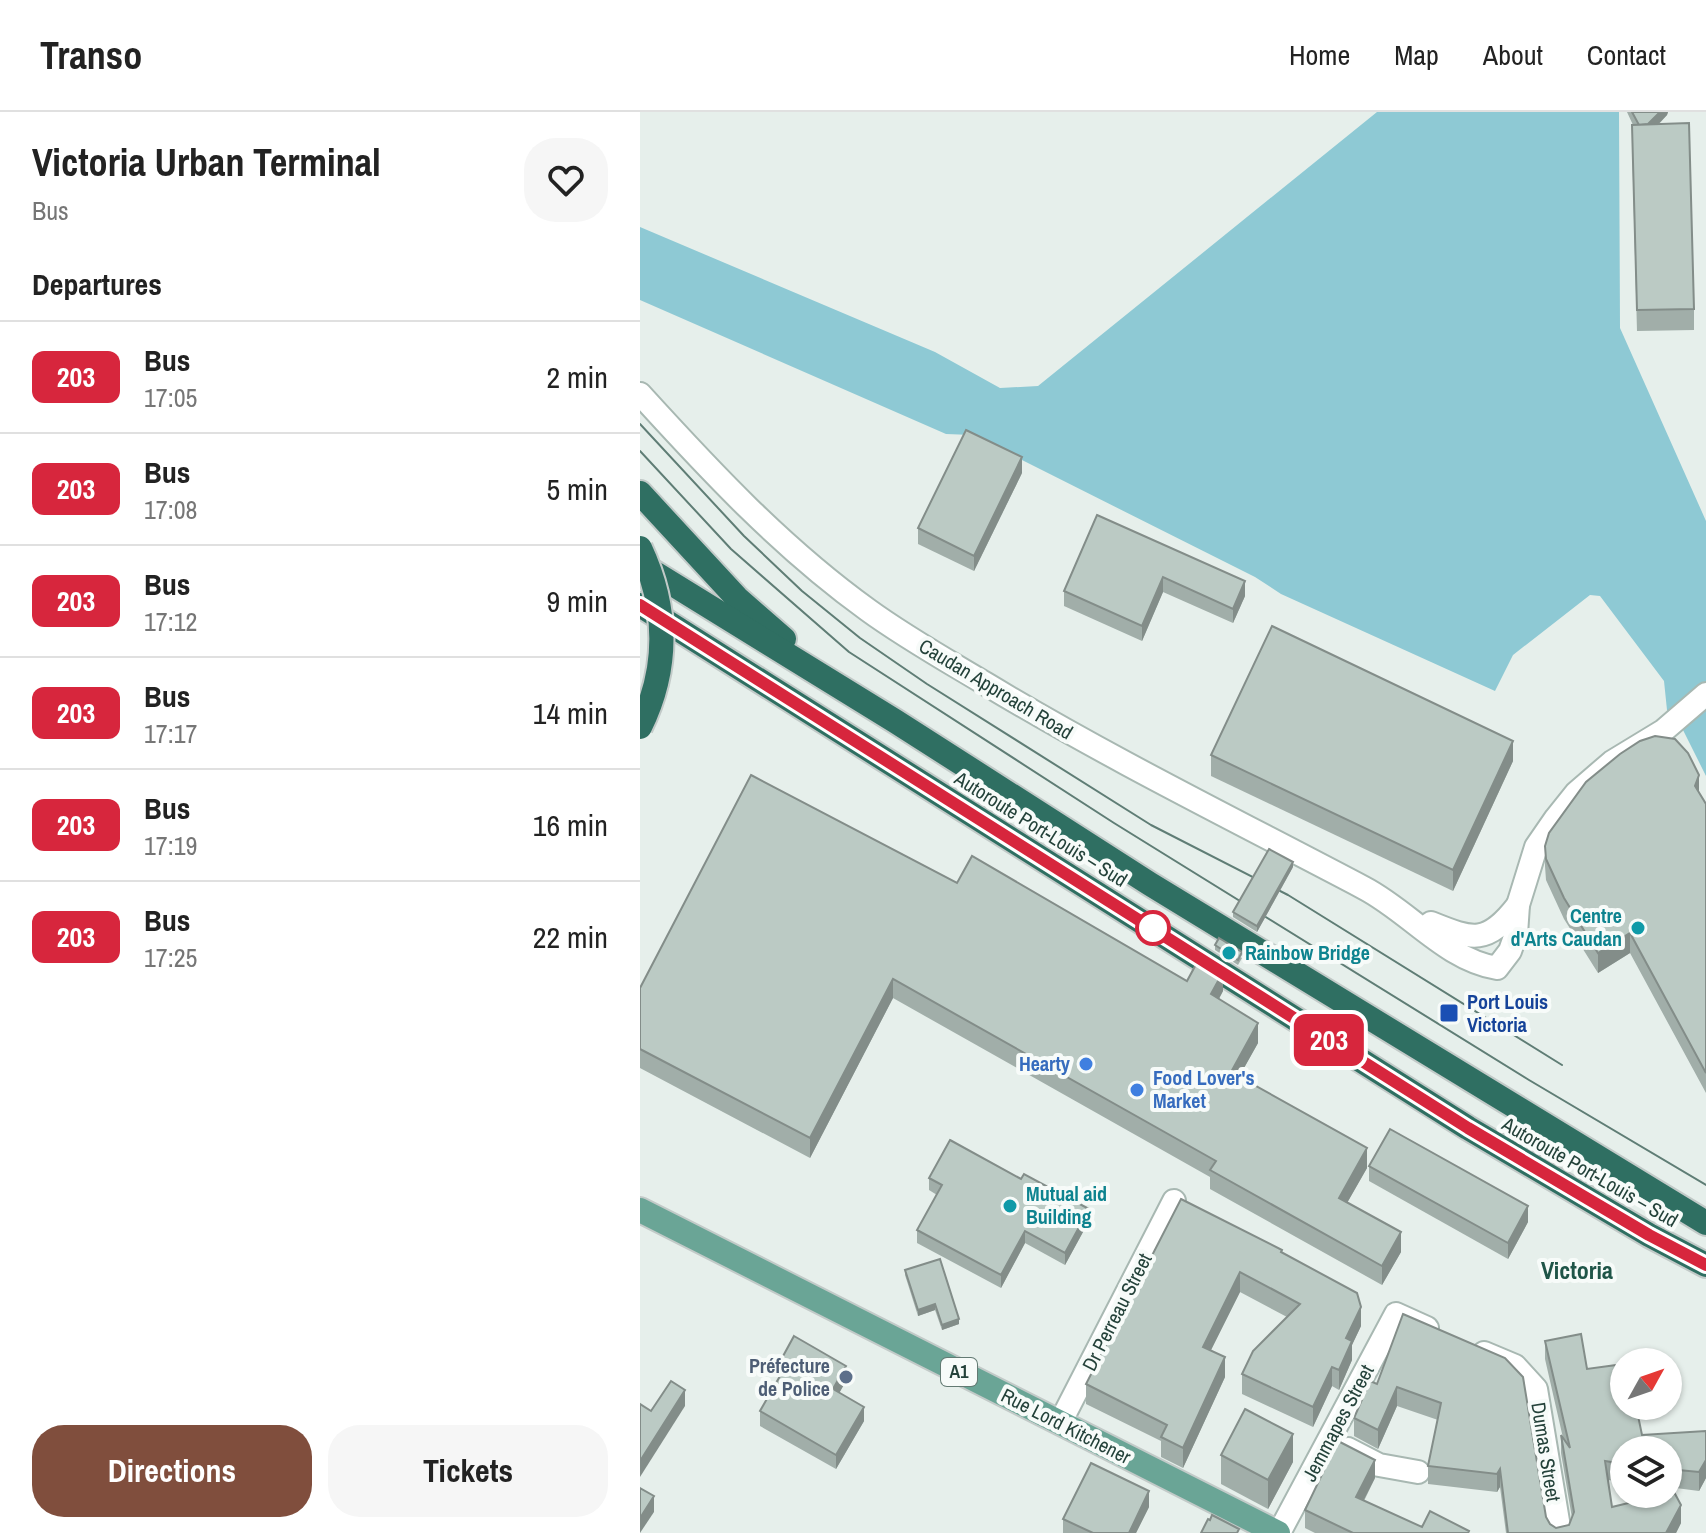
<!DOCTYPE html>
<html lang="en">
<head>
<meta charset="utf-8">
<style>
  :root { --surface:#fff; --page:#f6f6f6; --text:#222; --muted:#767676; --line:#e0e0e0; --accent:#804e3d }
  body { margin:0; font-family:"Archivo Narrow",sans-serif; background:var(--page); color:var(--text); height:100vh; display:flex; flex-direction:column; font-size:30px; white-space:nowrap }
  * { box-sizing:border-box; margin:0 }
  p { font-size:26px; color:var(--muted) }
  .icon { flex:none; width:44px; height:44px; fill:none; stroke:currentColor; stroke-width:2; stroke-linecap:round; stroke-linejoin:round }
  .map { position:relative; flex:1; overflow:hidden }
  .sheet { display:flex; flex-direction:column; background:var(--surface); width:640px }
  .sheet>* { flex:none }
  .badge { padding:0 16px; border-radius:12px; font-size:28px; line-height:52px }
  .needle { width:52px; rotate:50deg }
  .controls { position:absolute; left:970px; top:1236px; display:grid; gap:16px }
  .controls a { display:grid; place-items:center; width:72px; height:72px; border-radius:50%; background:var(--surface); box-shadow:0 2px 6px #0004; font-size:40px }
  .map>.badge { position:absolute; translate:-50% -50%; box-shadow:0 0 0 4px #fff }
  h2 { padding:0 32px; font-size:30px; line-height:72px }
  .round { display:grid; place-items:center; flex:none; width:84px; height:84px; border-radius:32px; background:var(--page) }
  .overview { display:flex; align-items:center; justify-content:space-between; height:136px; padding:0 32px }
  h1 { font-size:38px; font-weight:700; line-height:60px }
  .primary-button { display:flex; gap:16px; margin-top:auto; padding:16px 32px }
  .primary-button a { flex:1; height:92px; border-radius:32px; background:var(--accent); color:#fff; font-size:32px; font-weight:700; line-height:92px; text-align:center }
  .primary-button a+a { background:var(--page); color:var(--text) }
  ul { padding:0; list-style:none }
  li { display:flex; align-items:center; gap:24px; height:112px; padding:0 32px; border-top:2px solid var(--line) }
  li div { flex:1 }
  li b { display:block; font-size:30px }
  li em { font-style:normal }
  li .badge { min-width:88px; font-weight:700; text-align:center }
  header { display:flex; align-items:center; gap:48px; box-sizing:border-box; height:112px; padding:0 40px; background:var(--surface); border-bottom:2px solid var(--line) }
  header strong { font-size:38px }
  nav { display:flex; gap:44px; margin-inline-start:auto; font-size:28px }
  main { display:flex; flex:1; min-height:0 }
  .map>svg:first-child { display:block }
</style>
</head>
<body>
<header>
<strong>Transo</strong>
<nav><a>Home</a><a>Map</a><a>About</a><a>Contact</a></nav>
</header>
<main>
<section class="sheet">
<div class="overview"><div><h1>Victoria Urban Terminal</h1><p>Bus</p></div><a class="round"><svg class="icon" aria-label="heart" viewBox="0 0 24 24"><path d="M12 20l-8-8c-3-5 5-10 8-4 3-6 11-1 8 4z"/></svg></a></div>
<h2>Departures</h2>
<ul>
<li><span class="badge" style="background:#d7263d;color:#fff">203</span><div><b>Bus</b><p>17:05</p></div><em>2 min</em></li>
<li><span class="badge" style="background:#d7263d;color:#fff">203</span><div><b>Bus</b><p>17:08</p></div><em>5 min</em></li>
<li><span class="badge" style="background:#d7263d;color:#fff">203</span><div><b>Bus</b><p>17:12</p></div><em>9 min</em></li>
<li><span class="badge" style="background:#d7263d;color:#fff">203</span><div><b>Bus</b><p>17:17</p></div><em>14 min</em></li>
<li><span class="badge" style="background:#d7263d;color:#fff">203</span><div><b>Bus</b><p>17:19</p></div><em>16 min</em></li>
<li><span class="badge" style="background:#d7263d;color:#fff">203</span><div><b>Bus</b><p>17:25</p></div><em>22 min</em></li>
</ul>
<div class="primary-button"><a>Directions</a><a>Tickets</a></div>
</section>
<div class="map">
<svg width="1066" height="1421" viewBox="0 0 1066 1421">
  <rect width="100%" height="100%" fill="#e6efeb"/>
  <polygon fill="#8ec9d4" points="737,0 979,0 980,216 1066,409 1066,664 1043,618 1027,598 1024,569 960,484 950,483 873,543 855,579 641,482 615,465 332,323 306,322 0,188 0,115 295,240 360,276 398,274"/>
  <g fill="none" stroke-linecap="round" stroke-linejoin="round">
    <defs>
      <g id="minor">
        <path d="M0 282C71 360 142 436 228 498 265 525 306 548 346 572 469 646 597 709 724 776 770 800 805 847 857 856L870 839 876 822 878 793 896 735 916 706 936 681 972 650 1023 619 1066 582"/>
        <path d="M791 811C833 828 847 833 878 793"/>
        <polyline points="844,1241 875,1254 896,1277 920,1421"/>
        <polyline points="420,1311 534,1089"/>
        <polyline points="708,1337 739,1353 778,1360"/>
        <polyline points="639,1421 756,1202 787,1216"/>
      </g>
      <polyline id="major" points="0,1098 638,1421"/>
      <g id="highway">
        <polyline points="0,381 97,486 144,527"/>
        <polyline points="0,452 255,609 510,772 1066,1111"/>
        <polyline points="0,493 828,1016 1009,1123 1066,1153"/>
      </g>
    </defs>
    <use href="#minor" stroke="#a8b8b2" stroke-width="26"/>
    <use href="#major" stroke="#c2cac8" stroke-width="28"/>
    <use href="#highway" stroke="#c2cac8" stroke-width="28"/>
    <use href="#minor" stroke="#fff" stroke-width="22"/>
    <use href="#major" stroke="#6aa596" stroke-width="24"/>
    <use href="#highway" stroke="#2f6f62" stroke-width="24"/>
    <g stroke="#5f7d75" stroke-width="2">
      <polyline points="0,312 104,424 162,479 220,526 287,572 511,713 648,783 922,953"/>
      <polyline points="0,339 91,437 209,540 474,711 889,968 1066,1073"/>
    </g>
    <defs>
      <path id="highway-bridge" d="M0 436C28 496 29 556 0 615"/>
    </defs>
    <use href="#highway-bridge" stroke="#c2cac8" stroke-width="28" stroke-linecap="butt"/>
    <use href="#highway-bridge" stroke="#2f6f62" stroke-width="24"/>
  </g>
  <g fill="#a1aea9">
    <polygon points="987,0 1028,0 1027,3 1019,12 1054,197 1054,218 997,219 992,33 993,13"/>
    <polygon points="382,361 334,459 278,432 278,416"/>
    <polygon points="457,403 605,484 593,511 523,480 502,529 424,494 424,479"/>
    <polygon points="571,643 873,649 813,779 571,664"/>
    <polygon points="1059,681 1066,692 1066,981 990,841 958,861 924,807 906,768 905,754 905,734"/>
    <polygon points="653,755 617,820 593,805 593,800"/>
    <polygon points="317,771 547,869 583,879 579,887 618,931 599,965 727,1056 707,1091 761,1140 742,1173 570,1077 570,1065 253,886 170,1046 0,956 0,876"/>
    <polygon points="575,833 602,846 598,853 575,838"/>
    <polygon points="729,1054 888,1110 868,1147 729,1069"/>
    <polygon points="289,1066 449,1109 425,1153 385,1131 361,1176 277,1131 277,1118 297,1083 289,1078"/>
    <polygon points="541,1087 642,1141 721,1214 712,1233 712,1248 699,1278 692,1274 673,1315 602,1282 602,1262 647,1205 600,1180 571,1238 585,1265 543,1356 521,1345 521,1329 446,1292 446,1272"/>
    <polygon points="265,1158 319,1212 302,1218 295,1198 278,1204 265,1163"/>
    <polygon points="763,1202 906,1405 910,1412 916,1416 929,1413 932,1406 921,1341 921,1323 923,1326 905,1247 905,1229 947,1257 1002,1323 1066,1319 1066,1366 1059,1379 1028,1375 1028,1338 984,1338 984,1370 968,1368 972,1395 1041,1411 1036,1421 866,1421 860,1375 857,1380 788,1372 788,1354 798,1308 757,1294 738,1337 714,1324 714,1306 737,1272"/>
    <polygon points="142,1246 206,1269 199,1281 224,1309 196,1357 120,1314 120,1299 142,1261"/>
    <polygon points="581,1343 653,1350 628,1397 581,1372"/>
    <polygon points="735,1366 724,1389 782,1415 829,1421 675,1421 665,1416 665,1398"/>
    <polygon points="509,1395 496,1421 423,1421 423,1407"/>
  </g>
  <g fill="#838d89">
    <polygon points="1020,0 1028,0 1027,3 1002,29 1002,19"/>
    <polygon points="382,345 382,361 334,459 334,444"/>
    <polygon points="523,465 523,480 502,529 502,514"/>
    <polygon points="605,469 605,484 593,511 593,497"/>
    <polygon points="873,629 873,649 813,779 813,758"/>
    <polygon points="1059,663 1059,684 1055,674"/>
    <polygon points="653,750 653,755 617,820 617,814"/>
    <polygon points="990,821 990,841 958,861 958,841"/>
    <polygon points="583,860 583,879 571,901 571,882"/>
    <polygon points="253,867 253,886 170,1046 170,1026"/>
    <polygon points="618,911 618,931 591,979 591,960"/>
    <polygon points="727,1036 727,1056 699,1105 699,1086"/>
    <polygon points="888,1094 888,1110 868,1147 868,1131"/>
    <polygon points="449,1097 449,1109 425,1153 425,1141"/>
    <polygon points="385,1119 385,1131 361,1176 361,1163"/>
    <polygon points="761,1120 761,1140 742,1173 742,1154"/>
    <polygon points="600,1160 600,1180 563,1254 563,1235"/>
    <polygon points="295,1192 295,1198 278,1204 278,1198"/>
    <polygon points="721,1195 721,1214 712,1233 712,1248 699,1278 699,1258 706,1226"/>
    <polygon points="319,1207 319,1212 302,1218 302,1213"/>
    <polygon points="585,1245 585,1265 543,1356 543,1336"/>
    <polygon points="206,1254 206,1269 193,1292 193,1277"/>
    <polygon points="692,1255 692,1274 673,1315 673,1295"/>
    <polygon points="757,1275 757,1294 738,1337 738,1318"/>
    <polygon points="45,1278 45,1294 0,1365 0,1349"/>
    <polygon points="224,1295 224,1309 196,1357 196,1343"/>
    <polygon points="653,1322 653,1350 628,1397 628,1368"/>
    <polygon points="735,1348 735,1366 716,1403 716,1385"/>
    <polygon points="1066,1348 1066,1366 1059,1379 1059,1360"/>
    <polygon points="860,1357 860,1375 857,1380 857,1362"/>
    <polygon points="509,1379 509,1395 496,1421 489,1421"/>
    <polygon points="14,1384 14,1400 0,1421 0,1406"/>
    <polygon points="1041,1393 1041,1411 1036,1421 1026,1421"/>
  </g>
  <g fill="#bbcac4" stroke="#838d89" stroke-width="2">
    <polygon points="992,0 1020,0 1008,12 999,13"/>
    <polygon points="1049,11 1054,197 997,198 992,13"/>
    <polygon points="326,318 382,345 334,444 278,416"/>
    <polygon points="457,403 605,469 593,497 523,465 502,514 424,479"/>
    <polygon points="632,514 873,629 813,758 571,643"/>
    <polygon points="1015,624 1035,627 1048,641 1059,663 1055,674 1066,692 1066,961 990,821 958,841 924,786 906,747 905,734 909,721 946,670 980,642 1000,629"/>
    <polygon points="111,663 317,771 332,744 547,869 560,845 583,860 571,882 618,911 591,960 727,1036 699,1086 761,1120 742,1154 570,1058 576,1049 253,867 170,1026 0,937 0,876"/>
    <polygon points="629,737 653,750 617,814 593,800"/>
    <polygon points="579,826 602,840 598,848 575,833"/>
    <polygon points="750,1017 888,1094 868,1131 729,1054"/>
    <polygon points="310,1028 381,1067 384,1062 449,1097 425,1141 385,1119 361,1163 277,1118 302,1073 289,1066"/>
    <polygon points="541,1087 642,1138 641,1140 717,1181 721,1195 706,1226 712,1229 699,1258 692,1255 673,1295 602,1262 613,1239 660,1192 600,1160 563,1235 585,1245 543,1336 521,1325 527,1313 446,1272"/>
    <polygon points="300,1147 319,1207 302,1213 295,1192 278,1198 265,1158"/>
    <polygon points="763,1202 865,1246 883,1265 906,1405 910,1412 916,1416 929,1413 934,1400 921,1323 930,1336 905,1229 941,1222 947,1257 984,1252 984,1294 996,1294 1002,1323 1066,1319 1066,1348 1059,1360 1028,1357 1028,1338 984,1338 984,1352 965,1349 972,1395 1034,1380 1041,1393 1026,1421 868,1421 860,1357 857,1362 788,1354 801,1291 757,1275 738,1318 714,1306 730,1269 737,1272"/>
    <polygon points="154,1224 206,1254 193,1277 224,1295 196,1343 120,1299 148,1250 142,1246"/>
    <polygon points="31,1269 45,1278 0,1349 0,1292 11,1299"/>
    <polygon points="605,1297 653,1322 628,1368 581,1343"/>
    <polygon points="698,1329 735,1348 716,1385 782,1415 790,1399 829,1419 828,1421 713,1421 665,1398"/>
    <polygon points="451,1351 509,1379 489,1421 453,1421 423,1407"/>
    <polygon points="0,1376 14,1384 0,1406"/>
    <polygon points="572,1403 599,1417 597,1421 561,1421 568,1407 570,1408"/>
  </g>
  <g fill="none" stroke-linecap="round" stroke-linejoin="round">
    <defs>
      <polyline id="line" points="0,493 828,1016 1009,1123 1066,1153"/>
    </defs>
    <use href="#line" stroke="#fff" stroke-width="18"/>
    <use href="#line" stroke="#d7263d" stroke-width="12"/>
  </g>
  <circle fill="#fff" stroke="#d7263d" stroke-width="4" cx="513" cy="816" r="16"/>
  <g fill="#0f9aa8" stroke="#f7fbf9" stroke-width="3">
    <circle cx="998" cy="816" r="8"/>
    <circle cx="589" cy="841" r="8"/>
    <circle cx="370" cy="1094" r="8"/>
  </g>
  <rect fill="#1a4fb4" stroke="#f7fbf9" stroke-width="3" x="799" y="891" width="20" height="20" rx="4"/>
  <g fill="#3f7fe0" stroke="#f7fbf9" stroke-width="3">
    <circle cx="446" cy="952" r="8"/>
    <circle cx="497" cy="978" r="8"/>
  </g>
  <circle fill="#5c6f8a" stroke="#f7fbf9" stroke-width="3" cx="206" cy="1265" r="8"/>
  <g text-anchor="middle" stroke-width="8" stroke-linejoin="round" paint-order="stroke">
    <rect fill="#f7fbf9" stroke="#637a73" stroke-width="2" x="301" y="1246" width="36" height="28" rx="6"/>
    <g font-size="18" font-weight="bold" fill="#24423a">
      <text x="319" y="1266">A1</text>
    </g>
    <g font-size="20" fill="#24423a" stroke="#f7fbf9">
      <text transform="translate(356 577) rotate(31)" y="7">Caudan Approach Road</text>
      <text transform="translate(401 717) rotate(32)" y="7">Autoroute Port-Louis – Sud</text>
      <text transform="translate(950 1060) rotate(30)" y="7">Autoroute Port-Louis – Sud</text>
      <text transform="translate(477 1200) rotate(-63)" y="7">Dr Perreau Street</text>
      <text transform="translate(698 1311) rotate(-62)" y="7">Jemmapes Street</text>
      <text transform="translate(426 1314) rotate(27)" y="7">Rue Lord Kitchener</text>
      <text transform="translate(906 1340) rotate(81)" y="7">Dumas Street</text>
    </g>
    <g font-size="20" font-weight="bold" fill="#0d838f" stroke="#f7fbf9" text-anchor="start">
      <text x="982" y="811" text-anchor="end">Centre<tspan x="982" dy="23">d'Arts Caudan</tspan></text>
      <text x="605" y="848">Rainbow Bridge</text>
      <text x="386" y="1089">Mutual aid<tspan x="386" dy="23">Building</tspan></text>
    </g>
    <g font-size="20" font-weight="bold" fill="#164399" stroke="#f7fbf9" text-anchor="start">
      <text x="827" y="897">Port Louis<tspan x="827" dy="23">Victoria</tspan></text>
    </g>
    <g font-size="20" font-weight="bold" fill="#366cbe" stroke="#f7fbf9" text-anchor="end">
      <text x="430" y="959">Hearty</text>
      <text x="513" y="973" text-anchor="start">Food Lover's<tspan x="513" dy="23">Market</tspan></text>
    </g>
    <g font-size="20" font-weight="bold" fill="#4e5e75" stroke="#f7fbf9" text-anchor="end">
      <text x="190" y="1261">Préfecture<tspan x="190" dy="23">de Police</tspan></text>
    </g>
    <g font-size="24" font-weight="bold" fill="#1f5548" stroke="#f7fbf9">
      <text x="937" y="1167">Victoria</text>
    </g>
  </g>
</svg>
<div class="controls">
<a><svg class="needle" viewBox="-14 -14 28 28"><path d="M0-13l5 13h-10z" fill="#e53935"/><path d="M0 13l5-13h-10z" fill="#767676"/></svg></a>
<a><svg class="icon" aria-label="layers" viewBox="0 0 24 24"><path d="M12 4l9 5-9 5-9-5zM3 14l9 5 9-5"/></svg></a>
</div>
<b class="badge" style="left:689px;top:928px;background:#d7263d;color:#fff">203</b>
</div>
</main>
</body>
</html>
